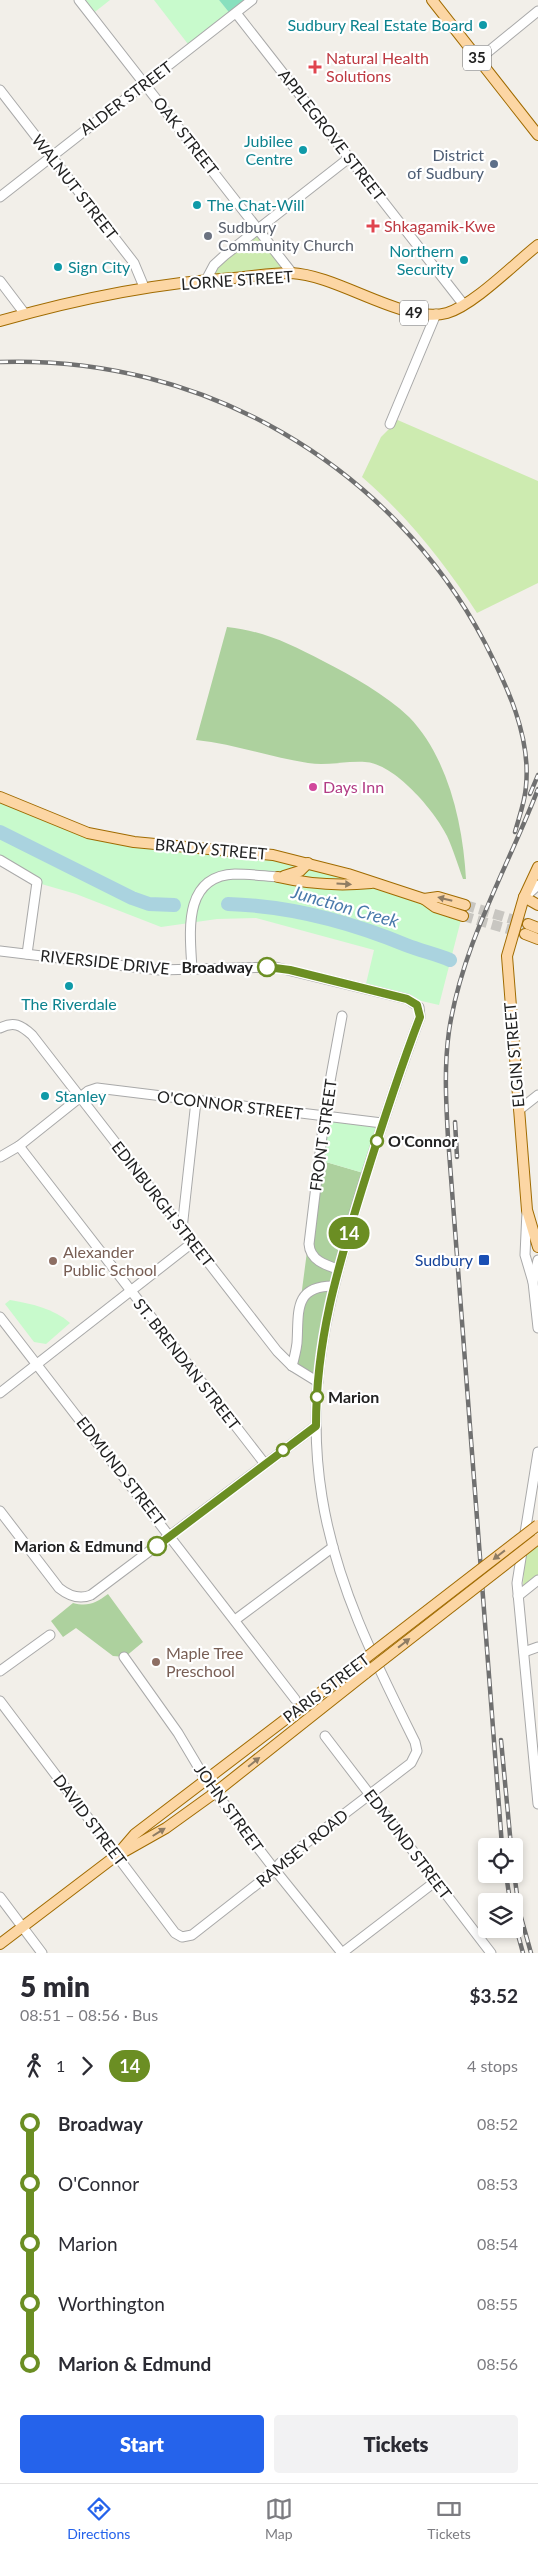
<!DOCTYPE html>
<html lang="en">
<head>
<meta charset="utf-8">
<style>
  :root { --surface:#fff; --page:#f2f2f3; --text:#2b2b33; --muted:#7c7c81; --line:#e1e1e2; --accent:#2563eb }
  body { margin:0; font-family:Lato,sans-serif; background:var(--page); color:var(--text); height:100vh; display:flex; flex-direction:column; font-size:19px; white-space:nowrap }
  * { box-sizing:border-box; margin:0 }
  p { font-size:16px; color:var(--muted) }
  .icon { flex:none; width:28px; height:28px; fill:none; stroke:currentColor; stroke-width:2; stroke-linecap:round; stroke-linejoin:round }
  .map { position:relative; height:1953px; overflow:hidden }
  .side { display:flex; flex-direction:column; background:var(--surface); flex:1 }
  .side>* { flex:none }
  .badge { padding:0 10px; border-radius:16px; font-size:18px; line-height:32px }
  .tools { position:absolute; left:478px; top:1838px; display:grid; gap:10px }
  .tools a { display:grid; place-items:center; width:45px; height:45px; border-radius:5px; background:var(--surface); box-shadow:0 2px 8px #0003; font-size:25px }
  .map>.badge { position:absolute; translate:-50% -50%; box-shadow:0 0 0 2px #fff }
  .legs { display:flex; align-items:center; gap:8px; height:55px; padding:0 20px; font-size:16px }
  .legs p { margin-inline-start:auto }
  .head { display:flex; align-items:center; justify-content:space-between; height:85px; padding:0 20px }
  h1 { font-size:28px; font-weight:800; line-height:38px }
  .primary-button { display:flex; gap:10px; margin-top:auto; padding:10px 20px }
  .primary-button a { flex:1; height:58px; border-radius:5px; background:var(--accent); color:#fff; font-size:20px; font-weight:800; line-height:58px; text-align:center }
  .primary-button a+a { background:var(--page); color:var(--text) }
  ul { padding:0 20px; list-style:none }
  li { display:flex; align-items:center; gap:18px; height:60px; font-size:19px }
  li i { display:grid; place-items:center; width:8px; height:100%; margin:0 6px; background:currentColor }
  li i::after { content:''; width:12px; height:12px; margin:-6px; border:4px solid; border-radius:50%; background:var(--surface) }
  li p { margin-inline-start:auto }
  li:first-child i { background:linear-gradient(#0000 50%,currentColor 0) }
  li:last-child i { background:linear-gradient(currentColor 50%,#0000 0) }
  .tabs { display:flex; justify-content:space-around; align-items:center; height:70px; border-top:1px solid var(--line); background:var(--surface); font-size:14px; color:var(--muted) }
  .tabs a { display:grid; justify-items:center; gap:2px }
  .tabs .selected { color:var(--accent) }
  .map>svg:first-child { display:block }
</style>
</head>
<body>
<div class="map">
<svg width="538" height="1953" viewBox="0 0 538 1953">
  <rect width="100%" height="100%" fill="#f2efe9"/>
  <g fill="#cdebb0">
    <polygon points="259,229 292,273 207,280 214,266"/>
    <path d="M393 418 538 481V583L477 613C444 562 408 517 362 477L381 437 389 429Z"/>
    <polygon points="538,1545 538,1583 522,1598 525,1555"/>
  </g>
  <g fill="#add19e">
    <path d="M227 627C264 631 290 644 323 661 352 676 385 694 409 717 448 757 463 824 466 879H463C458 865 453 849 447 836 435 811 394 763 365 762 345 761 327 766 308 763 270 757 234 744 196 740Z"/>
    <polygon points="319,1160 367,1174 339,1268 318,1381 292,1366"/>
    <path d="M108 1594 143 1642 125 1657 113 1656 76 1628 63 1637 51 1621 73 1603C88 1607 96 1603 108 1594Z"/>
  </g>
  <g fill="#c8facc">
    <polygon points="79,0 110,0 91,15"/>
    <polygon points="154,0 219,0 232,16 191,48"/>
    <polygon points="0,796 88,832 272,854 462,916 439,1005 365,988 374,950 256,918 217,919 161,927 76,894 38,883 0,861"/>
    <polygon points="324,1116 383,1122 367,1174 319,1160"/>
    <path d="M10 1300C32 1304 53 1308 70 1323L46 1344 34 1342 5 1304Z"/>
  </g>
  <polygon fill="#88e0be" points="219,0 251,0 232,16"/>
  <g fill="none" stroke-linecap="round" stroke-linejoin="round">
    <g stroke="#aad3df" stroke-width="14">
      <polyline points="0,832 132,898 149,904 174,905"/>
      <path d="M228 904C291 906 348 921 406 945 421 951 436 954 450 960"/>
    </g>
    <g stroke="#c8c6c1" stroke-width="10" stroke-dasharray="10 5" stroke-linecap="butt">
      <polyline points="465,905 528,924"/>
      <polyline points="463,916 525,934"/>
    </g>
    <defs>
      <g id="minor">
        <polyline points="79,0 292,273"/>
        <polyline points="236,13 464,305"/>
        <polyline points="478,60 538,11"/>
        <polyline points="0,90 134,263 144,287"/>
        <polyline points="0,197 252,0"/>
        <polyline points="206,280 214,265 225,255 349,158"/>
        <polyline points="0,281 25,314"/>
        <polyline points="390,424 436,314"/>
        <polyline points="0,860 37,882 27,954"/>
        <polyline points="526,896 538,885"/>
        <path d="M0 951 159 970 275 967 407 999 419 1007 420 1017C398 1075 379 1134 360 1194 329 1298 304 1386 322 1497 336 1585 376 1664 415 1742L417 1751 411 1763 280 1863 275 1870 192 1935 182 1937 175 1933 0 1701"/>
        <path d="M192 969C190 933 182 876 235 874 250 874 264 876 278 877"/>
        <path d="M0 1028C14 1021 21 1025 32 1035L277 1351 292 1366 318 1382"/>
        <polyline points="519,1110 538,1095"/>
        <polyline points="19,1146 265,1464"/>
        <polyline points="0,1157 19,1146 88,1091 97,1088 382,1123"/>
        <polyline points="527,1211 525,1255 533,1282"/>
        <polyline points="182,1229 196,1101"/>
        <polyline points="538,1260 533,1282 538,1328"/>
        <path d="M338 1269C325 1265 310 1260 309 1244L326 1103 342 1016"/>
        <polyline points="0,1317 295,1699"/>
        <path d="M292 1366C294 1359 296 1351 297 1343 299 1313 293 1286 333 1286"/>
        <polyline points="0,1393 192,1243"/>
        <polyline points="538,1452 517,1583 538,1804"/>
        <path d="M0 1511 59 1588C69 1596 79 1600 91 1595L316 1426"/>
        <polyline points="518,1596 538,1580"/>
        <polyline points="235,1620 333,1547"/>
        <polyline points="524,1652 538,1647"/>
        <polyline points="124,1657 178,1733 206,1780 275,1870 342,1953"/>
        <polyline points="0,1671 50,1635"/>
        <polyline points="325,1736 491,1953"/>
        <polyline points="0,1897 42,1953"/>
        <polyline points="342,1953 436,1881"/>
      </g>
      <g id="major">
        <polyline points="432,0 538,135"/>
        <path d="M0 321C77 299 154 283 234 278 253 276 272 273 291 273 339 275 404 325 447 313 474 305 515 263 538 245"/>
        <polyline points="0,797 88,833 134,842 273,855 348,874 424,899 435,907 463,916"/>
        <polyline points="538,867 524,897 507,956 527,1210 538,1247"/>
        <polyline points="284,876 300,871 308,863"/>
        <path d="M278 877C308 884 341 886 371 883"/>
        <polyline points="524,897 538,905"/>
        <polyline points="424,899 438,897 465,905"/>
        <polyline points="528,924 538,928"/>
        <polyline points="525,934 538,939"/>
        <polyline points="120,1854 166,1828 216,1792 366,1673"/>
        <polyline points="0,1944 117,1855 135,1834 358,1664"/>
      </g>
    </defs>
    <use href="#minor" stroke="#a9a9a9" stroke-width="11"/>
    <use href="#major" stroke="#a06b00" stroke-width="12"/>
    <use href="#minor" stroke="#fff" stroke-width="9"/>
    <use href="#major" stroke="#fcd6a4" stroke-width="10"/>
    <defs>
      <g id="rail">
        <path d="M0 362C201 355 391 464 485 643 507 686 531 736 526 786 525 802 519 817 515 832"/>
        <polyline points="530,794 538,775"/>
        <polyline points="455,1122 457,1157"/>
        <polyline points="501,1740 511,1846"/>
        <path d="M502 1846 448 1138C446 1102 444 1067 449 1031 462 945 507 869 538 789"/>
        <polyline points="514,1872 519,1910 531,1953"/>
        <polyline points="506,1874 510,1901"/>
        <polyline points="514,1920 523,1953"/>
      </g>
    </defs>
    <use href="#rail" stroke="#707070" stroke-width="4.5"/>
    <use href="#rail" stroke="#fff" stroke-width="2.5" stroke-dasharray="8" stroke-linecap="butt"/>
    <defs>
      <g id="major-bridge">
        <polyline points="358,1664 538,1525"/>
        <polyline points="366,1673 538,1539"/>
      </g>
    </defs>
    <use href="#major-bridge" stroke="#a06b00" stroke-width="12" stroke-linecap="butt"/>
    <use href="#major-bridge" stroke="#fcd6a4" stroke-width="10"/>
  </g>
  <defs><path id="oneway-solid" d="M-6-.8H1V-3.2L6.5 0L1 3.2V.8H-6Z" transform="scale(1.25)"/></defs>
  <g fill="#8f7c63">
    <use href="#oneway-solid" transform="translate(344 884) rotate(3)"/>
    <use href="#oneway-solid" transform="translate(445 899) rotate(-166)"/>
    <use href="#oneway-solid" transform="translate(499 1555) rotate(142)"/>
    <use href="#oneway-solid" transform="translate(404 1643) rotate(-38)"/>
    <use href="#oneway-solid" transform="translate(254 1762) rotate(-39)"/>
    <use href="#oneway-solid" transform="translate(159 1832) rotate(-32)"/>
  </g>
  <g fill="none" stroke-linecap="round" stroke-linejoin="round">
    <defs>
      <path id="line-1" d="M157 1546 316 1426C316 1340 337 1270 362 1189 380 1131 398 1074 420 1017L417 1005 407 999 290 970 267 967"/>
    </defs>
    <use href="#line-1" stroke="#fff" stroke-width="11"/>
    <use href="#line-1" stroke="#6b8e23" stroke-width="8"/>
  </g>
  <g fill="#0f9aa8" stroke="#fff" stroke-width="2">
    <circle cx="483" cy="25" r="5"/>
    <circle cx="303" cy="150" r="5"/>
    <circle cx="197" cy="205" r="5"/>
    <circle cx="464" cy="260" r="5"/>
    <circle cx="58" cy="267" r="5"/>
    <circle cx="69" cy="986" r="5"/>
    <circle cx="45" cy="1096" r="5"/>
  </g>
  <g fill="#e0444e" stroke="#fff" stroke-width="2">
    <path d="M312.5 59.5h5v5h5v5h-5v5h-5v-5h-5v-5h5z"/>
    <path d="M370.5 218.5h5v5h5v5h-5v5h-5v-5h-5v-5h5z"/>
  </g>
  <circle fill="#5c6f8a" stroke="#fff" stroke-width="2" cx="494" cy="164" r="5"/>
  <circle fill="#6b7280" stroke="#fff" stroke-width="2" cx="208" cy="236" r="5"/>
  <circle fill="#d1479c" stroke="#fff" stroke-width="2" cx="313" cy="787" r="5"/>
  <g fill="#fff" stroke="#6b8e23" stroke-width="2.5">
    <circle cx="267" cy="967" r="9"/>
    <circle cx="377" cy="1141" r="6"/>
    <circle cx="317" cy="1397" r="6"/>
    <circle cx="283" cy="1450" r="6"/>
    <circle cx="157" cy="1546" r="9"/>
  </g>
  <rect fill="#1a4fb4" stroke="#fff" stroke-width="2" x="478" y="1254" width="12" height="12" rx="2.5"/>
  <g fill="#8d6e63" stroke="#fff" stroke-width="2">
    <circle cx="53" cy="1261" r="5"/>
    <circle cx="156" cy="1662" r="5"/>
  </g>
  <g text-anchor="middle" stroke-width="4.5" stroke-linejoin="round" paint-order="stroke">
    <g fill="#fff" stroke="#646464" stroke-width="1">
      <rect x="463" y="45.5" width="28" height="25" rx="4"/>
      <rect x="400" y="300.5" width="28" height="25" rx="4"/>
    </g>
    <g font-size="15" font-weight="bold" fill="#222">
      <text x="477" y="63">35</text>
      <text x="414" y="318">49</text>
    </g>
    <g font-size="16" fill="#0d838f" stroke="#fff" text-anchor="end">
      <text x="473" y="31">Sudbury Real Estate Board</text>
      <text x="293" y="147">Jubilee<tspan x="293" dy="18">Centre</tspan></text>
      <text x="207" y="211" text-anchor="start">The Chat-Will</text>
      <text x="454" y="257">Northern<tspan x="454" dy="18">Security</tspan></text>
      <text x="68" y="273" text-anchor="start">Sign City</text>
      <text x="69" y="1010" text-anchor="middle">The Riverdale</text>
      <text x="55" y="1102" text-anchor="start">Stanley</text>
    </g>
    <g font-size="16" fill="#be3a42" stroke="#fff" text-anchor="start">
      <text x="326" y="64">Natural Health<tspan x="326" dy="18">Solutions</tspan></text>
      <text x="384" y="232">Shkagamik-Kwe</text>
    </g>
    <g font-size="16" fill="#222" stroke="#fff">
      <text transform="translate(126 98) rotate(-37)" y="6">ALDER STREET</text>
      <text transform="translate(332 135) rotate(52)" y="6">APPLEGROVE STREET</text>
      <text transform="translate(186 136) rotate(52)" y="6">OAK STREET</text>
      <text transform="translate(75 187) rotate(52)" y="6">WALNUT STREET</text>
      <text transform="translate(237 280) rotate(-4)" y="6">LORNE STREET</text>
      <text transform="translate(211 849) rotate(5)" y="6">BRADY STREET</text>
      <text transform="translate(105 962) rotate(6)" y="6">RIVERSIDE DRIVE</text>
      <text transform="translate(514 1055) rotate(-95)" y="6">ELGIN STREET</text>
      <text transform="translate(230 1105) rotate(7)" y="6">O'CONNOR STREET</text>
      <text transform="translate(323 1135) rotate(-82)" y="6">FRONT STREET</text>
      <text transform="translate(163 1204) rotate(52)" y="6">EDINBURGH STREET</text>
      <text transform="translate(187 1364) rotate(52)" y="6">ST. BRENDAN STREET</text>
      <text transform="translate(121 1471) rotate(52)" y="6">EDMUND STREET</text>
      <text transform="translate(326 1688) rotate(-37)" y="6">PARIS STREET</text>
      <text transform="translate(229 1808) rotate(54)" y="6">JOHN STREET</text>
      <text transform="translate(90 1820) rotate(53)" y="6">DAVID STREET</text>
      <text transform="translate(408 1844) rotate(53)" y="6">EDMUND STREET</text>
      <text transform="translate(302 1848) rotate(-39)" y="6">RAMSEY ROAD</text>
    </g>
    <g font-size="16" fill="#4e5e75" stroke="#fff" text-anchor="end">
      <text x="484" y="161">District<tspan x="484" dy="18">of Sudbury</tspan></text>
    </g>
    <g font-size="16" fill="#5b616d" stroke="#fff" text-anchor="start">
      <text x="218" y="233">Sudbury<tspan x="218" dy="18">Community Church</tspan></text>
    </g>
    <g font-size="16" fill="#b23c85" stroke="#fff" text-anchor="start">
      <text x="323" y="793">Days Inn</text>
    </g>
    <g font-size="16" font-weight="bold" fill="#222" stroke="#fff" text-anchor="end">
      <text x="253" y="973">Broadway</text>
      <text x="388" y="1147" text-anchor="start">O'Connor</text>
      <text x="328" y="1403" text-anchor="start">Marion</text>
      <text x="143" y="1552">Marion &amp; Edmund</text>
    </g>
    <g font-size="16" fill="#785e54" stroke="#fff" text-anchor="start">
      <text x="63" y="1258">Alexander<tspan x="63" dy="18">Public School</tspan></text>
      <text x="166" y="1659">Maple Tree<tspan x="166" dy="18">Preschool</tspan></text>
    </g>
    <g font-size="16" fill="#164399" stroke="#fff" text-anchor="end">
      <text x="473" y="1266">Sudbury</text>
    </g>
    <g font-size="18" font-style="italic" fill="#4a7aab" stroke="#fff">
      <text transform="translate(345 907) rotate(16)" y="6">Junction Creek</text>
    </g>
  </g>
</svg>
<div class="tools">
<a><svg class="icon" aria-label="locate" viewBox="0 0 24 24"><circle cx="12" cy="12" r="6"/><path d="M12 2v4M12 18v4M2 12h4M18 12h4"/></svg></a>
<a><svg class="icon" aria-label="layers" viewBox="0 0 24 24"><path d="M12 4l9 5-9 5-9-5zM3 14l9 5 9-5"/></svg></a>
</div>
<b class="badge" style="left:349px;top:1233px;background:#6b8e23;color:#fff">14</b>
</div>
<section class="side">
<div class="head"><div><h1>5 min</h1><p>08:51 – 08:56 · Bus</p></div><b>$3.52</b></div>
<div class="legs"><svg class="icon" aria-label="walk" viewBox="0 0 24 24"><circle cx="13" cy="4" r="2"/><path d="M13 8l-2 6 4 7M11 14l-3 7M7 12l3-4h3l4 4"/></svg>1<svg class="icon" aria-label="forward" viewBox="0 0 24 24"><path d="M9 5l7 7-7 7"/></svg><b class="badge" style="background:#6b8e23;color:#fff">14</b><p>4 stops</p></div>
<ul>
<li><i style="color:#6b8e23"></i><b>Broadway</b><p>08:52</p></li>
<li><i style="color:#6b8e23"></i><span>O'Connor</span><p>08:53</p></li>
<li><i style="color:#6b8e23"></i><span>Marion</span><p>08:54</p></li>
<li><i style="color:#6b8e23"></i><span>Worthington</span><p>08:55</p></li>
<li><i style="color:#6b8e23"></i><b>Marion &amp; Edmund</b><p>08:56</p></li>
</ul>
<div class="primary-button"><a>Start</a><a>Tickets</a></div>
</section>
<nav class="tabs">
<a class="selected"><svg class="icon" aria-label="directions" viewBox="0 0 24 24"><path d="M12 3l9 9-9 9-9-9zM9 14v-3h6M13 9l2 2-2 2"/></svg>Directions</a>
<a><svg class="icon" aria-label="map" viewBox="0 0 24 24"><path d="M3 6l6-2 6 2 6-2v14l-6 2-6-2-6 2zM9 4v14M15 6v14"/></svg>Map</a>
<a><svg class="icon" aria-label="tickets" viewBox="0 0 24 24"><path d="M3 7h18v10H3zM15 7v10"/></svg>Tickets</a>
</nav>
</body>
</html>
